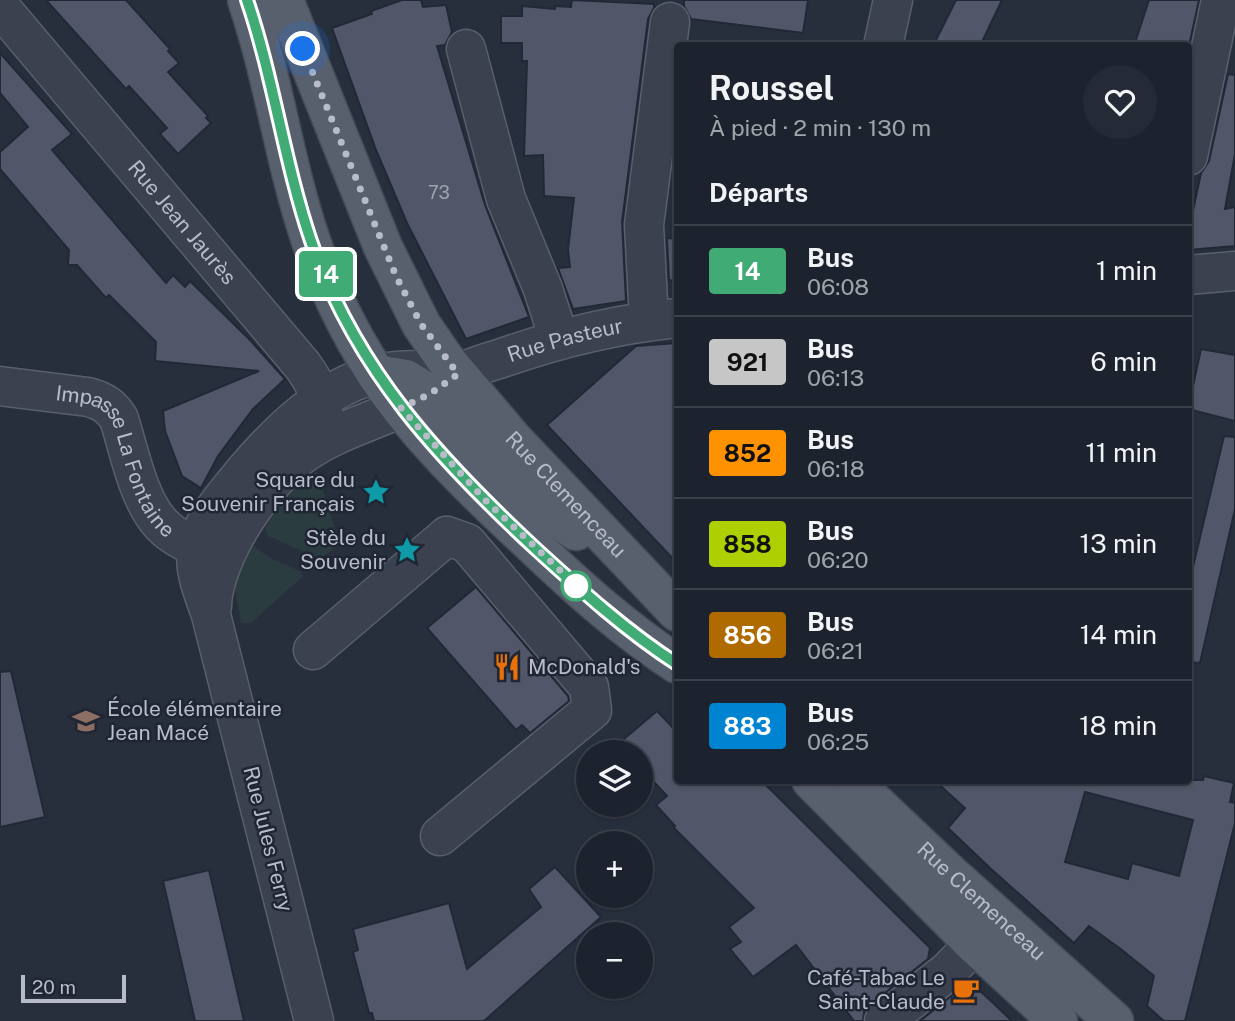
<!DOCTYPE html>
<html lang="fr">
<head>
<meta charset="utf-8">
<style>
  :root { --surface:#1d232e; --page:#252b36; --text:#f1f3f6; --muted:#a0a4aa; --line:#3b404a }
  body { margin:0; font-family:"Public Sans",sans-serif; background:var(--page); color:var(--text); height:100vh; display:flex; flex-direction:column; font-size:26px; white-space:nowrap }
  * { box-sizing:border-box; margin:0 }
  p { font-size:23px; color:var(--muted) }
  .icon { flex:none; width:38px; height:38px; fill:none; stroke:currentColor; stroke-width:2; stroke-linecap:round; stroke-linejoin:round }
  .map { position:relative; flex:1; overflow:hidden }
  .side { position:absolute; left:674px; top:42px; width:518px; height:742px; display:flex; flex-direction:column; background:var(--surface); border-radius:7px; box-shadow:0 2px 5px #0004,0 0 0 2px var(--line) }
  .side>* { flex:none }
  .badge { padding:0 14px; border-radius:5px; font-size:24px; line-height:46px }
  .buttons { position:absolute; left:576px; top:740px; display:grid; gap:14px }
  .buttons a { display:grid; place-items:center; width:77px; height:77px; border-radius:50%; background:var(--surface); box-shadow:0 2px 5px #0004,0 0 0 2px var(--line); font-size:35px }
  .scale { position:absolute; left:21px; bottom:18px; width:105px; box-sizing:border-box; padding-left:7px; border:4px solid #b7bcc8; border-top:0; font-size:19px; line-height:24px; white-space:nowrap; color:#b7bcc8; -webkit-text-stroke:5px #202633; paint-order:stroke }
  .you { position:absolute; width:35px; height:35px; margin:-18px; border:5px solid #fff; border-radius:50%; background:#1a73e8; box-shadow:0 0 0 10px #1a73e833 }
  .map>.badge { position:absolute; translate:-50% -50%; box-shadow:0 0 0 4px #fff }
  h2 { padding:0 35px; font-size:26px; line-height:63px }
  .round { display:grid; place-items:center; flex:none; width:74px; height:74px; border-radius:37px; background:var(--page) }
  .summary { display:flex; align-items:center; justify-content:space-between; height:119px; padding:0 35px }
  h1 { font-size:33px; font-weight:700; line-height:52px }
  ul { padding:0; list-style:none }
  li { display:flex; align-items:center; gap:21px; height:91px; padding:0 35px; border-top:2px solid var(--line) }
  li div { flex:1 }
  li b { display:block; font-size:26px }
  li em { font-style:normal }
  li .badge { min-width:77px; font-weight:700; text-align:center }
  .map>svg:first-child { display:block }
</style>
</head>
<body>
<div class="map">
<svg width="1235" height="1021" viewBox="0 0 1235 1021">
  <rect width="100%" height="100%" fill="#272f3d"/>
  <g fill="#2a3c3f">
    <polygon points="317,472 340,544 320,559 268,536 265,528 272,516 305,476"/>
    <polygon points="251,544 270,558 300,571 303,576 251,623 241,623 234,585"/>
  </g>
  <g fill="#515768" stroke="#222835" stroke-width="2" fill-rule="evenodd">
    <polygon points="46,0 126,0 170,49 168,51 179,63 168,72 208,116 206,118 211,123 178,154 160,134 167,128 129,86 126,89"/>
    <polygon points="402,0 421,0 423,7 446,5 452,32 445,45 437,46 485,205 529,317 466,339 407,223 376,150 332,28 372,14 371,11"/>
    <polygon points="572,0 654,4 654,8 648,19 622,222 626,301 573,309 558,268 570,267 568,250 574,198 544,196 543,155 524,156 527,61 522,61 522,43 501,43 501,16 522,16 522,6 555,9 555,6 571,7"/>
    <polygon points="684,0 808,0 803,33 691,19 684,6"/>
    <polygon points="956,0 1002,0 980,46 933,46"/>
    <polygon points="1149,0 1199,0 1189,46 1134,46"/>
    <polygon points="0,53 72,134 52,150 166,283 173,275 185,287 190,281 250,340 285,379 253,409 218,456 201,488 182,476 165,431 163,411 259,371 155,361 156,342 109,295 106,298 77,265 68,265 69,250 0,169 0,152 28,127 0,93"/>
    <polygon points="1228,74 1235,75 1235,154 1225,209 1235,207 1235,246 1188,250 1188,234 1201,173 1209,161"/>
    <polygon points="667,238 677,239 677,281 669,280"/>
    <polygon points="677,343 677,563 547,425 636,346"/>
    <polygon points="1201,349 1235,355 1235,421 1188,409"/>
    <polygon points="1224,436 1235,437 1235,509 1200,663 1188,662 1188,588"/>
    <polygon points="476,587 568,696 569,701 530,733 522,725 516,730 427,628"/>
    <polygon points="11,671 45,817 0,827 0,672"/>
    <polygon points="657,711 677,732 677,780 761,780 930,948 928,959 871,1004 864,1012 863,1021 854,1021 796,945 753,977 730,949 741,942 729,927 754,908 673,827 675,826 656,805 667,796 640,767 640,752 626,752 618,744"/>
    <path d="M1204 776 1234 783 1230 802 1235 803V823L1185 1021H1164L1147 1006 1154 976 1122 950 1089 926 1074 943 990 868 948 828 965 808 934 780H1203ZM1085 792 1193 820 1179 876 1132 863 1128 879 1065 862Z"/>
    <polygon points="555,867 601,917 484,1021 374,1021 372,1013 369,1013 353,952 358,950 353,929 449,903 467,969 541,907 529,889"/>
    <polygon points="209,870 244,1021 195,1021 163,881"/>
    <polygon points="965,985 975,986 1012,1021 920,1021"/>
  </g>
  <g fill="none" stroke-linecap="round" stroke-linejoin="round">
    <defs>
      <g id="minor">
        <path id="s1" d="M0 7 303 366C315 383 327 404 322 425"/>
        <polyline points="883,46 893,0"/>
        <polyline points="466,49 506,199 543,289 559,339"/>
        <polyline points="1188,156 1221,0"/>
        <polyline points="1188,275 1235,271"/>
        <polyline points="649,321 644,225 670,22"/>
        <path id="s2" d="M0 386 88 397C103 401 111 406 119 419 129 450 138 500 162 525 176 540 200 548 219 556"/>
        <path id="s3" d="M212 606C213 557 265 479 306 452 338 430 377 420 412 403 428 395 442 384 457 375 470 367 487 363 502 358 559 338 617 324 677 318"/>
        <polyline points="313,650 447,536 467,543 589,687 592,710 440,836"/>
        <path d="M314 1021 211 615C204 594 193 571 197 548 202 522 219 503 235 483 270 440 321 386 378 374 404 368 432 370 458 374"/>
        <polyline points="884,1021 947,972 998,920"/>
      </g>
      <g id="major">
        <path d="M247 0C274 79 284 162 311 241 329 292 354 343 385 387 427 446 482 498 534 546 579 589 625 630 677 664"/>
        <path id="s4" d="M284 0 383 247 421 324 445 359 512 438 677 612"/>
        <polyline points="376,374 406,379 430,394 518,485 547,511 576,531"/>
        <polyline points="811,780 975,945 1058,1021"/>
        <path id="s5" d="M851 780 947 871 1114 1021"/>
      </g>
    </defs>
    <use href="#minor" stroke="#595f6b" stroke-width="41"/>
    <use href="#major" stroke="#444a57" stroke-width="41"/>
    <use href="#minor" stroke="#3b414e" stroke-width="38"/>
    <use href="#major" stroke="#59606d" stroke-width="38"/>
  </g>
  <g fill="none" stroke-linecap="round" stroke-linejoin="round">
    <defs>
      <path id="line" d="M247 0C274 79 284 162 311 241 356 370 439 459 537 550 582 591 626 631 677 664"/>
    </defs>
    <use href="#line" stroke="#fff" stroke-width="16"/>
    <use href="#line" stroke="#40ab75" stroke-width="10"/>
    <polyline stroke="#b7bcc8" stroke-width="7" stroke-dasharray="0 12.6" points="303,49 396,276 421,324 458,374 430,394 401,408 485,500 578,587 576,586"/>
  </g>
  <defs>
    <symbol id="sight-bare" viewBox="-9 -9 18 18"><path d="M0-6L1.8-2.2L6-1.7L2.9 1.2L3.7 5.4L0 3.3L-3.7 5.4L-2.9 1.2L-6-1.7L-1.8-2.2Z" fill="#0f9aa8" stroke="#202633" stroke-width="2.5" paint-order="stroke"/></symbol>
    <symbol id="restaurant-bare" viewBox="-9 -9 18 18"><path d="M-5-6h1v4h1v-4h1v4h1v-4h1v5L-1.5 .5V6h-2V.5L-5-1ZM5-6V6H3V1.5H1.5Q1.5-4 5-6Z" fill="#e8710a" stroke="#202633" stroke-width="2.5" paint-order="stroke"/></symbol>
    <symbol id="school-bare" viewBox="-9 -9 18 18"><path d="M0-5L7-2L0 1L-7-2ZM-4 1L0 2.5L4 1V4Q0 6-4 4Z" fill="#8d6e63" stroke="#202633" stroke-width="2.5" paint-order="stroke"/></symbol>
    <symbol id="cafe-bare" viewBox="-9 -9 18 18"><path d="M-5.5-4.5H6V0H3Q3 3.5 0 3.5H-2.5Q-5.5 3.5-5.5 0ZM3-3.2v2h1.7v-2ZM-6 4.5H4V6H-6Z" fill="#e8710a" stroke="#202633" stroke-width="2.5" paint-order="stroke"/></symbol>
  </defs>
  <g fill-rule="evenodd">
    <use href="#sight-bare" x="357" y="473" width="38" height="38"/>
    <use href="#sight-bare" x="388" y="531" width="38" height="38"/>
    <use href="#restaurant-bare" x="488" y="648" width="38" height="38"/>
    <use href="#school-bare" x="67" y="702" width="38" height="38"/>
    <use href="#cafe-bare" x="947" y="971" width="38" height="38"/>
  </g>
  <circle fill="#fff" stroke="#40ab75" stroke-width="3.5" cx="576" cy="586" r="14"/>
  <g text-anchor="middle" stroke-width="5" stroke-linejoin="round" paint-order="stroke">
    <g font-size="18" fill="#9ea3b0">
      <text x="439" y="199">73</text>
    </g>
    <g font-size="21" fill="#b7bcc8" stroke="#202633">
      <text dy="7" stroke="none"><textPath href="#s1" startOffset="282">Rue Jean Jaurès</textPath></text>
      <text dy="7" stroke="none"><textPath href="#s3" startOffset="469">Rue Pasteur</textPath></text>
      <text dy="7" stroke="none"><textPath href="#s2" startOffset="156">Impasse La Fontaine</textPath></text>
      <text dy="7" stroke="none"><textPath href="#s4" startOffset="576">Rue Clemenceau</textPath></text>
      <text transform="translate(268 839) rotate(76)" y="7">Rue Jules Ferry</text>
      <text dy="7" stroke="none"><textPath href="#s5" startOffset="178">Rue Clemenceau</textPath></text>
    </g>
    <g font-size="21" fill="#b7bcc8" stroke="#202633" text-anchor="end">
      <text x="355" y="487">Square du<tspan x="355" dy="24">Souvenir Français</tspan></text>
      <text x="386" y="545">Stèle du<tspan x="386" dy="24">Souvenir</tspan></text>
      <text x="528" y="674" text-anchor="start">McDonald's</text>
      <text x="107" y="716" text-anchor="start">École élémentaire<tspan x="107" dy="24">Jean Macé</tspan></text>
      <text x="945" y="985">Café-Tabac Le<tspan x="945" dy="24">Saint-Claude</tspan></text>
    </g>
  </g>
</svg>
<div class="buttons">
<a><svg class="icon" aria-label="layers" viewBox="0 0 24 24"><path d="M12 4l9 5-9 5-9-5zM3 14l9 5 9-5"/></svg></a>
<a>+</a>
<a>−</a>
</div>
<div class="scale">20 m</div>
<div class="you" style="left:303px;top:49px"></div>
<b class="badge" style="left:326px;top:274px;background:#40ab75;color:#fff">14</b>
<section class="side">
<div class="summary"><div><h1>Roussel</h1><p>À pied · 2 min · 130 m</p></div><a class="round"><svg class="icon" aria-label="heart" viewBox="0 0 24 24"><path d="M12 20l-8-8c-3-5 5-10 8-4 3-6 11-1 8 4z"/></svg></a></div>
<h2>Départs</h2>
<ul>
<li><span class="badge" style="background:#40ab75;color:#fff">14</span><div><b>Bus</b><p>06:08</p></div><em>1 min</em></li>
<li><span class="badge" style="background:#c6c6c6;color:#111">921</span><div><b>Bus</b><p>06:13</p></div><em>6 min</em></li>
<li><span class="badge" style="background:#ff9200;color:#111">852</span><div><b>Bus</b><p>06:18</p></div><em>11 min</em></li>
<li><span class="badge" style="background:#aecf00;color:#111">858</span><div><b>Bus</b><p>06:20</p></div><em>13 min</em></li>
<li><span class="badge" style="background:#b06b00;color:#fff">856</span><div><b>Bus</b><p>06:21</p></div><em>14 min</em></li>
<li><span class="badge" style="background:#0084d1;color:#fff">883</span><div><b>Bus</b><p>06:25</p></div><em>18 min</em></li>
</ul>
</section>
</div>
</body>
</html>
